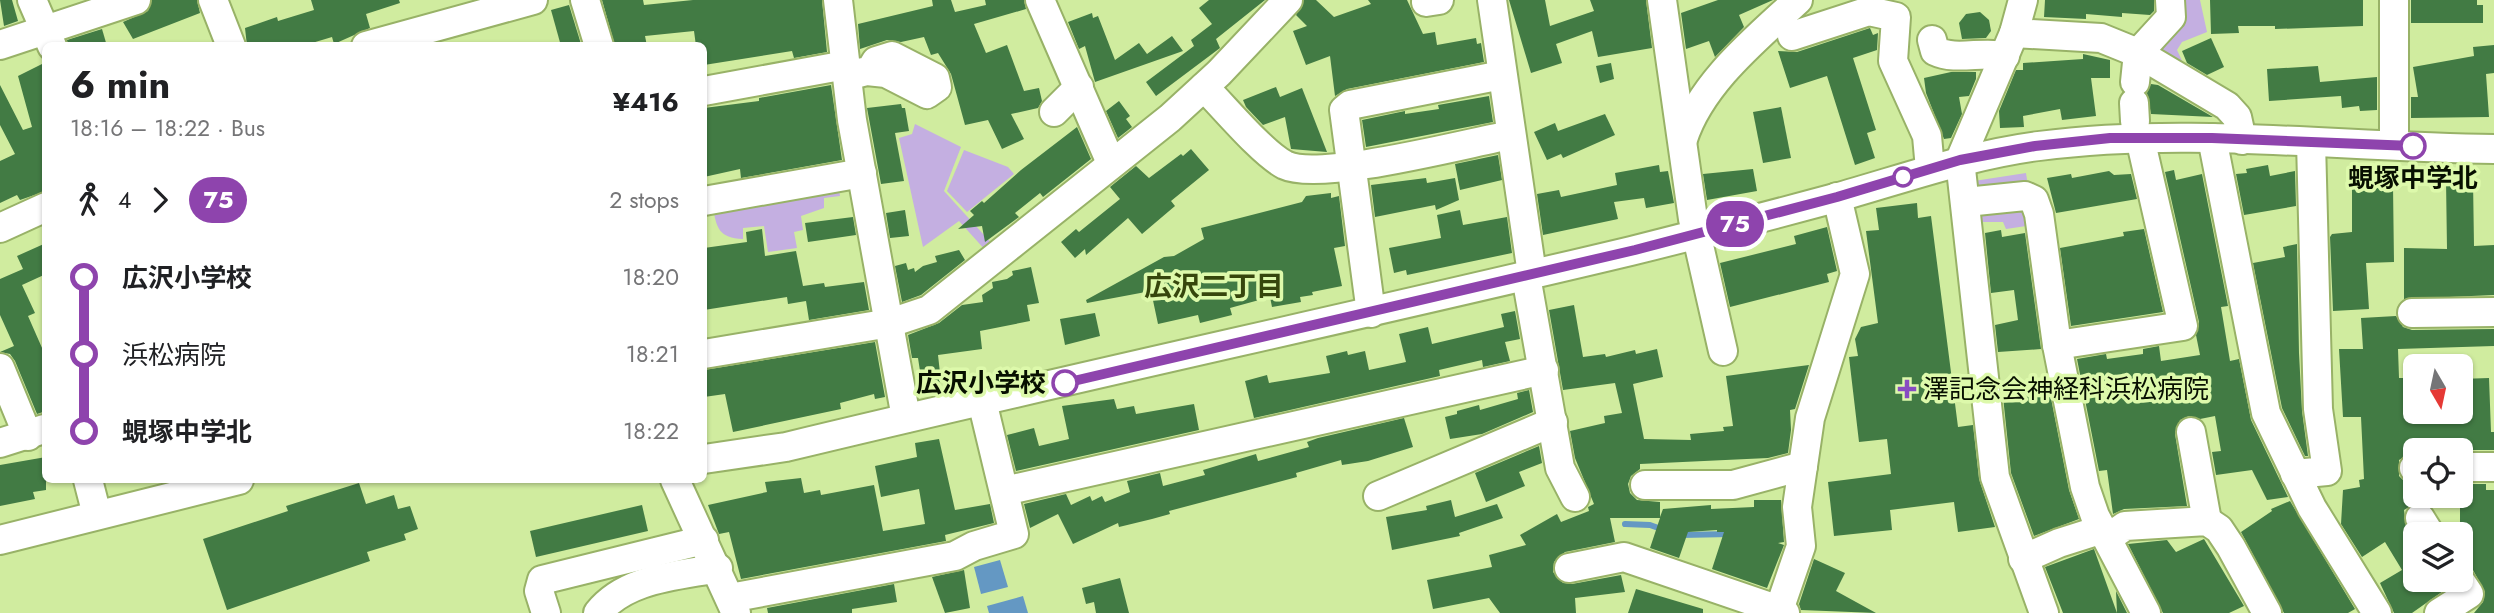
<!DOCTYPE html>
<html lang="en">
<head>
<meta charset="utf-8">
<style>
  :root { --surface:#fff; --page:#f6f6f6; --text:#202124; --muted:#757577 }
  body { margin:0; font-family:Jost,"Noto Sans JP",sans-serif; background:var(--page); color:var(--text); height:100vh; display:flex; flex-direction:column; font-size:26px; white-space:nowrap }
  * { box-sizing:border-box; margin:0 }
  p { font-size:23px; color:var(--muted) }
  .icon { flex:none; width:38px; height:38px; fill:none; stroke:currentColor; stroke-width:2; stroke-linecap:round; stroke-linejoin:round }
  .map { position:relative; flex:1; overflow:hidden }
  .details { position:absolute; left:42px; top:42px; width:665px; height:441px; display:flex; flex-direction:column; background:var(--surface); border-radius:10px; box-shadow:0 2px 5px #0004 }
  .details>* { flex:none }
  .badge { padding:0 14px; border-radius:23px; font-size:24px; line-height:46px }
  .needle { width:46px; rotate:171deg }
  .fabs { position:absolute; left:2403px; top:354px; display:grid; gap:14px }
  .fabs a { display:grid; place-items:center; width:70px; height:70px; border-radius:10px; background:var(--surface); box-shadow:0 2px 5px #0004; font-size:35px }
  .map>.badge { position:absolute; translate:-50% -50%; box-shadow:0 0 0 4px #fff }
  .legs { display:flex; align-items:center; gap:10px; height:77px; padding:0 28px; font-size:23px }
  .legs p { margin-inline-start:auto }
  .overview { display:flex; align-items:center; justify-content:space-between; height:119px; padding:0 28px }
  h1 { font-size:38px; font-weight:700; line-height:52px }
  ul { padding:0 28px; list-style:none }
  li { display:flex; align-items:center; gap:24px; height:77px; font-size:26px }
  li i { display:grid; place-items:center; width:10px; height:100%; margin:0 9px; background:currentColor }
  li i::after { content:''; width:18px; height:18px; margin:-9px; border:5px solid; border-radius:50%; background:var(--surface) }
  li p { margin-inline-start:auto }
  li:first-child i { background:linear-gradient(#0000 50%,currentColor 0) }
  li:last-child i { background:linear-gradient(currentColor 50%,#0000 0) }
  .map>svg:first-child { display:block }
</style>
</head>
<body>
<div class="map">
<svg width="2494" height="613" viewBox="0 0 2494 613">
  <rect width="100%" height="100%" fill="#d0ec9f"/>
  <g fill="#c4afe1">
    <polygon points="2179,0 2200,0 2207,32 2182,42 2177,50 2185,67 2152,51"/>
    <polygon points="915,124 961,147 944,191 994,246 987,252 959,221 923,247 899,138 912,134"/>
    <polygon points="964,150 1008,167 1014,174 967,212 947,191"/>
    <polygon points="2026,173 2028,186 1975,187 1974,181"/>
    <path d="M838 184 840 196 824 198V208L801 216 803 230 794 232 797 248 768 252 764 226 743 228V239C719 238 716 228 713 206Z"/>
    <polygon points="2024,208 2033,225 2006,229 2003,222 1975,222 1973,214"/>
  </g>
  <g fill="#6498c3">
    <polygon points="1000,560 1008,587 981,594 974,567"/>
    <polygon points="1023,596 1028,613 989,613 987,606"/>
  </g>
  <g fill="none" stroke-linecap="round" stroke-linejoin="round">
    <g stroke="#6498c3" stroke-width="6">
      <polyline points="1625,524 1650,525 1664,530"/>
      <polyline points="1681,535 1730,534"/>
    </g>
  </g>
  <g fill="#427b44">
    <polygon points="0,0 12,0 18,21 4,26"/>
    <polygon points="152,0 197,0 200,13 133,39 123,22 148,11"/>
    <polygon points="311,0 399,0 400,3 366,14 370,28 334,44 332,37 302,46 247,46 245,28 277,17 278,21 314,10"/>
    <polygon points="602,0 643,0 644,5 693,0 822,0 827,52 794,58 792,51 704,65 704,46 696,46 694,31 645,36 647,46 615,46"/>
    <polygon points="932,0 951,0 955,12 986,5 985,0 1024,0 1026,9 974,24 986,53 1007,45 1024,91 1039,88 1042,101 1038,108 1011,114 1024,139 1002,149 988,120 965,125 951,74 938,53 931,55 924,37 901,42 887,40 860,49 858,24 933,6"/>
    <polygon points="1209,0 1265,0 1216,39 1220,48 1156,96 1146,82 1194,46 1191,40 1212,24 1199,8"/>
    <polygon points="1304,0 1316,0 1334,17 1371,4 1368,0 1407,0 1423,34 1435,32 1437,45 1476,38 1477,44 1481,43 1484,62 1347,89 1335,96 1330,56 1306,65 1293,31 1307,26 1296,15"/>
    <polygon points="1509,0 1545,0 1550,26 1594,11 1590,0 1646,0 1652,48 1598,57 1592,31 1556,44 1562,63 1531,73"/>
    <polygon points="1718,0 1773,0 1739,15 1744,27 1715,57 1709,41 1686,49 1681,13"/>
    <polygon points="2045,0 2154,0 2154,11 2150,15 2122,13 2122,17 2086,14 2086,19 2044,17"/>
    <polygon points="2210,0 2363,0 2363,26 2275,29 2275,26 2238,26 2239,33 2211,34"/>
    <polygon points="2411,0 2477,0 2477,5 2483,5 2483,23 2411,23"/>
    <polygon points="569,5 581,44 561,46 551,10"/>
    <polygon points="1980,12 1989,20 1991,31 1986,38 1962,39 1959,23 1966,14"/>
    <polygon points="1092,13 1093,18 1098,16 1115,60 1139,43 1147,54 1172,36 1183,51 1095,82 1085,46 1079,49 1068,22"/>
    <polygon points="1870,28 1873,35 1878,33 1877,50 1853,58 1876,130 1867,133 1875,158 1855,165 1827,76 1790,88 1778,51 1797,52"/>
    <polygon points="102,29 107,46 68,46 67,40"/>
    <polygon points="2211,38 2224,67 2207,75 2187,63 2182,51"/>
    <polygon points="2494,45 2494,73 2486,74 2489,117 2411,118 2411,97 2418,97 2413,67 2474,56 2473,47"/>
    <polygon points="2083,54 2110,60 2110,78 2091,78 2096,116 2062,120 2060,109 2023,116 2024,127 2000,128 1999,111 2016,70 2023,70 2023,63 2083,59"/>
    <polygon points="46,62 46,191 20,200 17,195 0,203 0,161 15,154 0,125 0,85 23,130 32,127 18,76"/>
    <polygon points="1611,63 1614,79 1600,83 1596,66"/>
    <polygon points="2318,66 2320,82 2377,77 2377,110 2360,111 2359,106 2342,108 2341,96 2269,101 2267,69"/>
    <polygon points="1951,72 1976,72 1976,79 1969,96 1959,97 1962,114 1951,138 1944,139 1926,93 1924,78"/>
    <polygon points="2151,84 2158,85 2213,117 2151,114 2147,93"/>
    <polygon points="831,85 842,160 741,178 740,169 704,177 704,108 759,101 759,98"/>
    <polygon points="1276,87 1280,97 1302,88 1327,152 1291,149 1285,117 1263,125 1246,107 1243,100"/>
    <polygon points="1489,96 1493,122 1366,147 1362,120 1405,111 1405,114 1439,109 1438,105"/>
    <polygon points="1119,101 1130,116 1126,119 1132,127 1118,138 1106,111"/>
    <polygon points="901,104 902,108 905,108 909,131 895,133 904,181 881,184 867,108"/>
    <polygon points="1781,107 1791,158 1763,163 1753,112"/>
    <polygon points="1605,114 1615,135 1563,158 1561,154 1547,160 1534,132 1555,123 1558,131"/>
    <polygon points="1077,127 1091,159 1043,197 1040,193 1015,213 1019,217 985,242 982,226 958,229 974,215 970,211 982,201 984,203 1021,170"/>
    <polygon points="1191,149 1209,170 1171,201 1175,206 1142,234 1128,218 1086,255 1085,249 1075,258 1061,242 1076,229 1079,232 1120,199 1110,187 1136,166 1149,178 1181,154 1183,156"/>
    <polygon points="1498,155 1502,180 1460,190 1455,164"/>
    <polygon points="1659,165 1660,172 1668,171 1674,203 1646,208 1644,198 1614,202 1618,219 1543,235 1537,194 1559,190 1561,197 1617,185 1615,173"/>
    <polygon points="2268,165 2270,176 2295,171 2296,206 2244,215 2236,174 2247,173 2246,169"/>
    <polygon points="1753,169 1757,191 1707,200 1703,174"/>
    <polygon points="2174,170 2176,180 2202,174 2228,306 2221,307 2230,361 2239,359 2251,420 2288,497 2267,500 2252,470 2216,475 2212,452 2221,451 2215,416 2200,419 2189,416 2180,420 2175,434 2187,506 2124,509 2113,514 2107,470 2099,471 2077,359 2106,354 2107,359 2143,354 2143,349 2159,346 2161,361 2200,355 2196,335 2199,322 2165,172"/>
    <polygon points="2109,171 2114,175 2131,174 2137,199 2056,213 2047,178 2071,174 2072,178"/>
    <polygon points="2352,175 2374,175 2374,186 2393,186 2394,262 2366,263 2369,309 2333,311 2330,237 2332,234 2352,232"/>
    <polygon points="1426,178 1427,183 1455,178 1459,200 1436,210 1435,205 1375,217 1371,185"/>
    <polygon points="2446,180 2473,180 2474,246 2494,245 2494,295 2404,299 2404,248 2447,249"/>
    <polygon points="1331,193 1331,198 1339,196 1345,246 1334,248 1342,286 1312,292 1313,295 1300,297 1301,302 1272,307 1270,297 1230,308 1232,315 1200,323 1198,315 1158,324 1151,291 1087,303 1086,300 1164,257 1174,256 1204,239 1201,228 1302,202 1306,196"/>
    <polygon points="1917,203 1918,218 1931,216 1958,427 1973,425 1979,479 1995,527 1958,532 1954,502 1890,510 1892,530 1834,536 1828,482 1891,474 1887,439 1859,442 1849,357 1858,356 1855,339 1861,327 1878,323 1866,231 1879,230 1876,208"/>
    <polygon points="905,210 909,236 890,238 886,213"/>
    <polygon points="1460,210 1463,225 1507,217 1512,253 1407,275 1406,270 1394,273 1389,248 1441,238 1437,215"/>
    <polygon points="853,217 856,235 808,242 805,223"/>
    <polygon points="1827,227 1837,271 1827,274 1829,282 1730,307 1720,263 1796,244 1794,236"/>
    <polygon points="762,229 765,256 796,251 803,286 824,283 825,287 864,282 869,310 809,320 806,301 788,304 787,297 704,310 704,248 747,242 746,232"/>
    <polygon points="2144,229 2163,312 2071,326 2060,248 2124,236 2123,232"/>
    <polygon points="2001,230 2002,237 2025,233 2041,349 1998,352 1995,325 2018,320 2014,290 1991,293 1985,233"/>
    <polygon points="46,243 46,274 22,285 35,313 28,316 46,357 46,411 37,414 15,361 10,354 0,352 14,346 0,315 0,279 23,269 17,256"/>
    <polygon points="2297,244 2299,353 2302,411 2308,456 2305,456 2282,408 2253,263 2285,257 2283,247"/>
    <polygon points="959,250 965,260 921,295 902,302 895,266 906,263 908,270 914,268 915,272 923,266 937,262 935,256"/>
    <polygon points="1031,267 1039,303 1027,305 1030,321 980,331 982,349 938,355 941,382 922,384 918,358 912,358 908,335 939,323 962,305 983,302 982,295 993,288 992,282 1007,279 1013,275 1012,271"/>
    <polygon points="1574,305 1583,357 1605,354 1606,357 1635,350 1636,354 1657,349 1663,377 1633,384 1644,439 1691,440 1690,434 1724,431 1723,427 1733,426 1726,376 1809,365 1795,409 1790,410 1791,430 1788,453 1768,458 1640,464 1640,469 1631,476 1628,484 1630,493 1637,500 1660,502 1660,517 1663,509 1711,505 1711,509 1754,507 1754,500 1781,500 1784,542 1778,543 1784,545 1767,588 1712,569 1724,532 1717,532 1717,530 1688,532 1679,558 1650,548 1660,518 1610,518 1615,542 1565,552 1554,562 1553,572 1563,583 1572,584 1621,575 1625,592 1575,598 1576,613 1500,613 1489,598 1433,609 1427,580 1492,567 1489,555 1526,545 1520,535 1557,514 1561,522 1589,511 1588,507 1594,504 1575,458 1570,431 1605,423 1604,416 1622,413 1615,383 1563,390 1549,310"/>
    <polygon points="1515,311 1520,339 1505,342 1510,361 1483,367 1482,360 1439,370 1440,376 1254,418 1245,381 1267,375 1269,383 1330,373 1326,356 1347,351 1348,355 1365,351 1369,370 1406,362 1399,334 1428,327 1432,344 1504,327 1501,314"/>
    <polygon points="1095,313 1100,336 1065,345 1060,319"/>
    <polygon points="2396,316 2403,327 2412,330 2494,329 2494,346 2398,349 2399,378 2415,378 2415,411 2460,411 2460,379 2489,378 2491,432 2494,432 2494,450 2415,450 2399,460 2399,476 2406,483 2415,485 2415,495 2448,495 2448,507 2433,508 2419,501 2404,510 2406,526 2415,541 2415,579 2442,579 2446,589 2412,613 2394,613 2380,583 2402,570 2385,542 2362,557 2341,524 2343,490 2360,487 2359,480 2364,479 2361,417 2343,417 2339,349 2363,349 2361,318"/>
    <polygon points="875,342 885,397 875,399 874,394 840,403 841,409 733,432 725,394 704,397 704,370"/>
    <polygon points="2047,378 2069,490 2079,519 2034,536 2011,473 2002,387"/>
    <polygon points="1529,390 1533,412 1482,434 1450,439 1445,417 1457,414 1457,411 1479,405 1480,410 1518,399 1517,393"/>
    <polygon points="1114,399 1117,409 1134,406 1136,414 1194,404 1199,430 1016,471 1007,435 1034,428 1039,446 1069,439 1062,406"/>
    <polygon points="1404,418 1413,447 1368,461 1342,465 1341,460 1296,473 1297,477 1169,511 1170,514 1152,519 1119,527 1118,523 1073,544 1058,514 1030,528 1024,504 1066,494 1071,505 1090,496 1092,501 1102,496 1105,502 1130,492 1127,481 1160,473 1163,486 1205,475 1203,470 1256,454 1258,461 1309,447 1307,442 1318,438"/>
    <polygon points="939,439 955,510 990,504 994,523 945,535 946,541 741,579 729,532 719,534 708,505 767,492 765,482 801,478 804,493 820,490 821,495 874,485 883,531 925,524 919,489 881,497 875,466 917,457 915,443"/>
    <polygon points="1539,446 1542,463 1519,472 1525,486 1486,502 1475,473"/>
    <polygon points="46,457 46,490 33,492 35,499 0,506 0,465"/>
    <polygon points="359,483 366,504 394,495 398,509 410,506 418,529 404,534 406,540 367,552 370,561 227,610 203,539 288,511 286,506"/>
    <polygon points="2460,484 2486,484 2486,490 2494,490 2494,613 2474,613 2483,602 2485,592 2473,570 2460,563"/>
    <polygon points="1451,500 1455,517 1497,504 1503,518 1459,533 1460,536 1392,550 1386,517 1427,510 1426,506"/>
    <polygon points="2290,501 2355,609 2348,613 2284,613 2241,532 2272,511 2271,509"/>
    <polygon points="642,505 648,531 536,557 530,531"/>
    <polygon points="2204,539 2244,606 2229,613 2163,613 2128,544 2167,540 2176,552"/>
    <polygon points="2094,549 2117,613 2116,591 2127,613 2063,613 2045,567"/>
    <polygon points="1814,559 1845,573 1836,591 1876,613 1801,610 1799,604"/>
    <polygon points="964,570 970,608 945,613 932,577"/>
    <polygon points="1120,578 1129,613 1096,613 1094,602 1086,604 1082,588"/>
    <polygon points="894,584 897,602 852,609 852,613 768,613 767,608"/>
    <polygon points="1636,589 1703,609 1703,613 1628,613"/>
  </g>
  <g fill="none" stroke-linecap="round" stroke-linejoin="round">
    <defs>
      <g id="minor">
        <polyline points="32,0 52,46"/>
        <polyline points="213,0 231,46"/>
        <polyline points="585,0 599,46"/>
        <polyline points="838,0 852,120 906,418"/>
        <polyline points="1040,0 1111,163"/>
        <polyline points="1492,0 1532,274"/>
        <polyline points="1662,0 1693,219 1723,351"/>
        <polyline points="2023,0 2014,33 1960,160 1995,477 2044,613"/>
        <polyline points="2394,0 2394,145"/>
        <polyline points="1426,2 1439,0"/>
        <polyline points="2014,33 2101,38 2138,53 2227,106 2237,117 2242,140"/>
        <polyline points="1792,36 1869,11 1896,17 1893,61 1927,136 1930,169"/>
        <path d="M1932 40 1935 51C1956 61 1982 51 2005 56"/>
        <polyline points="0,45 136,0"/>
        <polyline points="366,46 533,0"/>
        <polyline points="847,76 867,71 886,73 927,94 937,87 935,78 892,56 876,61 870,71"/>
        <polyline points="2135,82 2138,53 2171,17 2170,0"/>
        <path d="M1204 87C1224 107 1262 153 1285 165 1320 182 1467 143 1511 135"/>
        <polyline points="704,91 846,65"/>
        <polyline points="2134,103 2135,121"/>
        <polyline points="1054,112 1079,87"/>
        <polyline points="2212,138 2266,413 2312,508 2377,613"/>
        <path d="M1683 139C1701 83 1756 39 1798 0"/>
        <polyline points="704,201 862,173"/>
        <polyline points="1966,202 2025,196 2034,200 2039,214 2057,345 2085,487 2095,516 2146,613"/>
        <polyline points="0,228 46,207"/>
        <polyline points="1526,276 1560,468 1575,497"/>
        <polyline points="1371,313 1344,110 1350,105 1502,75"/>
        <polyline points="2412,313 2494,312"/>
        <polyline points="2057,345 2183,326 2140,138"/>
        <polyline points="704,354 890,323 929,310 1170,118 1219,73 1288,0"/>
        <polyline points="0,368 28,436"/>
        <polyline points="2191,432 2207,521"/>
        <polyline points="0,443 44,429"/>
        <path d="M704 459 786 447C1067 379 1350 318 1631 251 1699 234 1768 216 1835 198 1903 179 1969 155 2039 146 2190 126 2343 148 2494 149"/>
        <polyline points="2460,467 2494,467"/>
        <polyline points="2414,468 2415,468"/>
        <polyline points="2295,474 2327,471 2318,409 2311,142"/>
        <polyline points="88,480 97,515"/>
        <polyline points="675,480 736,613"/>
        <polyline points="1645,485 1733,485 1803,466"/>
        <polyline points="1004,491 1544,370"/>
        <polyline points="1378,496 1553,422"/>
        <polyline points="2420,518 2430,534"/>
        <polyline points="2108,538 2125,526 2207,521 2219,529 2231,547 2267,613"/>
        <polyline points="0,540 239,480"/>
        <polyline points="2023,559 2059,543 2103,529"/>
        <polyline points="1569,568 1624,557 1779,610"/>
        <polyline points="730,598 955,556 974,546 1014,534 982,401"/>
        <polyline points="546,613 539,591 542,580 704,540"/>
        <path d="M598 613C626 578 677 576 718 568"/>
        <polyline points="1785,613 1779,610 1801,546 1797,507 1810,418 1855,274 1837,197"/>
        <polyline points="2439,613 2469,594 2459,579"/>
      </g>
    </defs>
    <use href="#minor" stroke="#98b267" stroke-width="32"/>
    <use href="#minor" stroke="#fff" stroke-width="28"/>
  </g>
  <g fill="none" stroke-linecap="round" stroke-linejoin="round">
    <defs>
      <polyline id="line-1" points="1065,383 1635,250 1837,197 1960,160 2035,146 2110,138 2212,138 2413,146"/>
    </defs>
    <use href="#line-1" stroke="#fff" stroke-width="16"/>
    <use href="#line-1" stroke="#8e44ad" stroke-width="10"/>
  </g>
  <g fill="#fff" stroke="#8e44ad" stroke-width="3.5">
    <circle cx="2413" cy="146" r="12"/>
    <circle cx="1903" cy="177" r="9"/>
    <circle cx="1065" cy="383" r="12"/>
  </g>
  <path fill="#884cc2" stroke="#ddf9ab" stroke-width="2.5" d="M1903.5 378.5h7v7h7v7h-7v7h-7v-7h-7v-7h7z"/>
  <g text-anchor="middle" stroke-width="7" stroke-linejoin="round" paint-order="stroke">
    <g font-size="26" font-weight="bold" fill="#070f00" stroke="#ddf9ab">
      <text x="2413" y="187">蜆塚中学北</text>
      <text x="1046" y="392" text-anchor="end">広沢小学校</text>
    </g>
    <g font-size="26" fill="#070f00" stroke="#ddf9ab" text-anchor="start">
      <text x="1923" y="398">澤記念会神経科浜松病院</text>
    </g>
    <g font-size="28" font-weight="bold" fill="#36460c" stroke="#ddf9ab">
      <text x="1214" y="296">広沢二丁目</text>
    </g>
  </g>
</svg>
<div class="fabs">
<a><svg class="needle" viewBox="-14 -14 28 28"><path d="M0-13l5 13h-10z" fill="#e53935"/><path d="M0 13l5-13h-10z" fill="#757577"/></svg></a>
<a><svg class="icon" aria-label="locate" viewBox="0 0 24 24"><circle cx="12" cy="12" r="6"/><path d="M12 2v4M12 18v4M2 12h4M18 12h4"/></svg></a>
<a><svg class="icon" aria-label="layers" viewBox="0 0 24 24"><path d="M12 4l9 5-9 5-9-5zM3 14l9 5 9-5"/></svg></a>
</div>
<b class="badge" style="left:1735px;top:224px;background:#8e44ad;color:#fff">75</b>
<section class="details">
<div class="overview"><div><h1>6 min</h1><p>18:16 – 18:22 · Bus</p></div><b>¥416</b></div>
<div class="legs"><svg class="icon" aria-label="walk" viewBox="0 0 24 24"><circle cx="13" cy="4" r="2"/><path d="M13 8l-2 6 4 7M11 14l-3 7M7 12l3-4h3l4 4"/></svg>4<svg class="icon" aria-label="forward" viewBox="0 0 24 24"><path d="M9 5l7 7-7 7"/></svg><b class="badge" style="background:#8e44ad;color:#fff">75</b><p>2 stops</p></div>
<ul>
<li><i style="color:#8e44ad"></i><b>広沢小学校</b><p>18:20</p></li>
<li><i style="color:#8e44ad"></i><span>浜松病院</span><p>18:21</p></li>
<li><i style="color:#8e44ad"></i><b>蜆塚中学北</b><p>18:22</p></li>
</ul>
</section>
</div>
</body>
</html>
